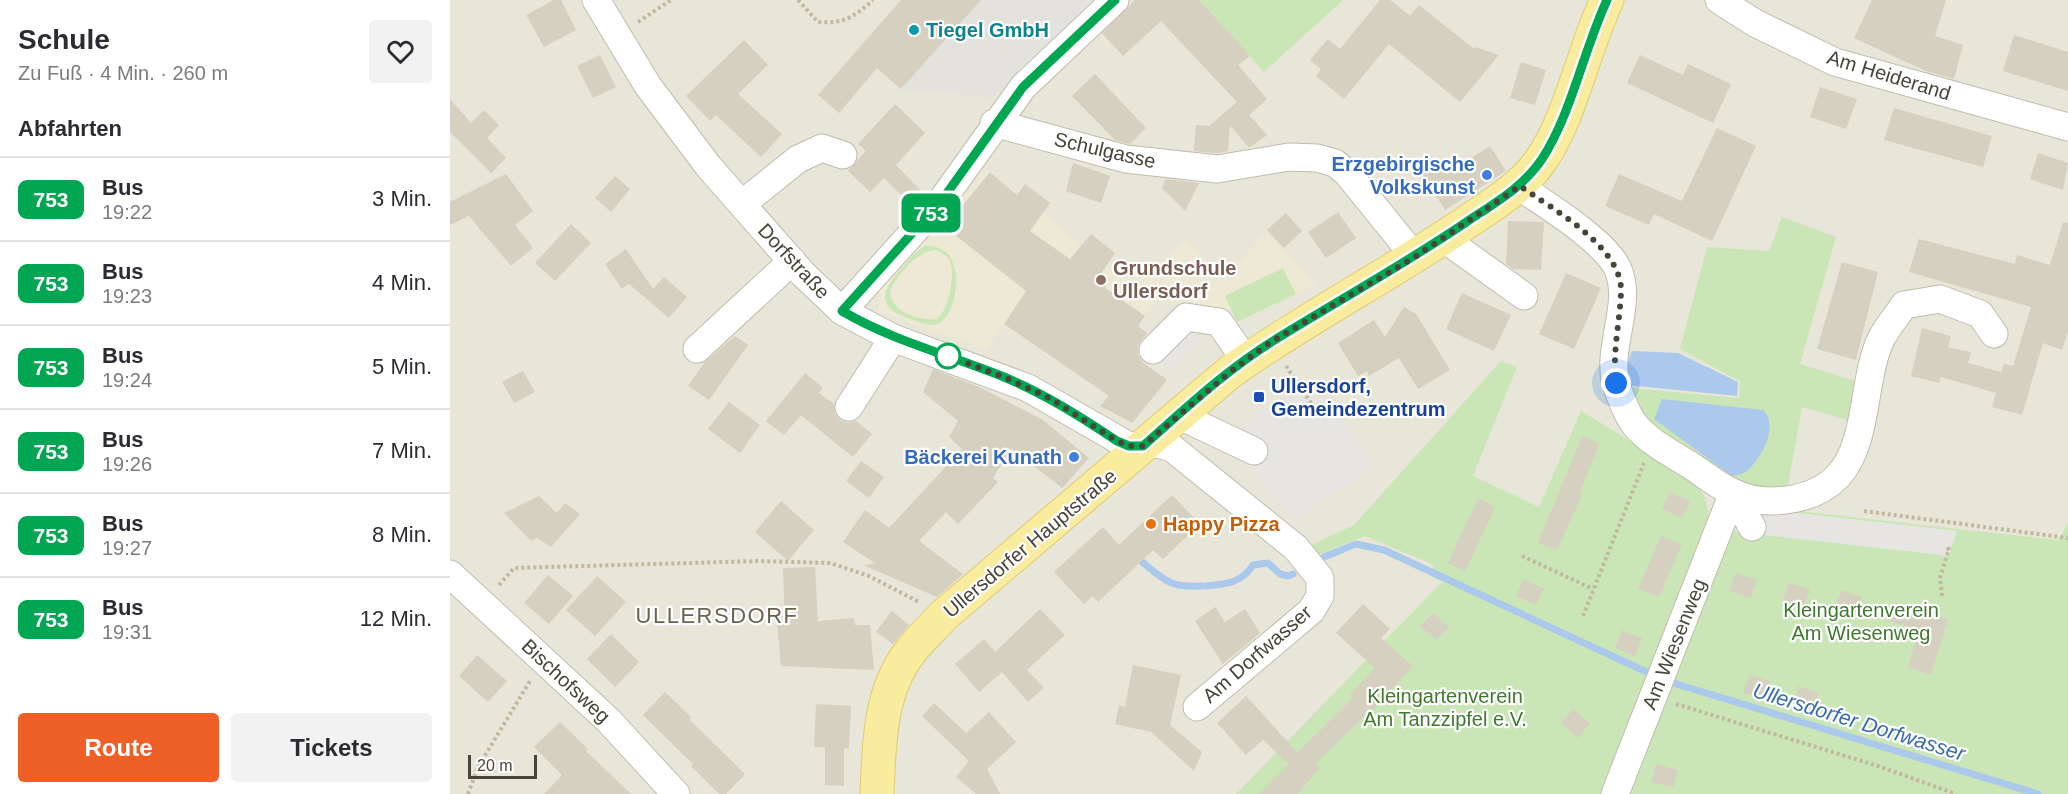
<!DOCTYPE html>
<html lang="de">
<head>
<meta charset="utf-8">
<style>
  :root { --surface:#fff; --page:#f2f2f3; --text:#2b2b33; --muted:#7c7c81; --line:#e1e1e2; --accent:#ef6027 }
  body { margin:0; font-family:Helvetica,sans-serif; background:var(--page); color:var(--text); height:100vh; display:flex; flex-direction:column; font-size:22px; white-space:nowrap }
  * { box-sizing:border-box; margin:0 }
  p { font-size:20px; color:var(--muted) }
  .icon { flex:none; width:33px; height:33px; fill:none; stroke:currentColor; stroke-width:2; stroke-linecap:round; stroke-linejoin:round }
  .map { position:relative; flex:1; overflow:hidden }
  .panel { display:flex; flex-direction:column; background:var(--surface); width:450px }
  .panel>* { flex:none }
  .badge { padding:0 12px; border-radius:9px; font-size:21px; line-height:39px }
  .scale { position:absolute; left:18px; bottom:15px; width:69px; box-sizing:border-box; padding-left:6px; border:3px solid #484439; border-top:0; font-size:16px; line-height:21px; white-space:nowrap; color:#484439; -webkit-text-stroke:4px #fff; paint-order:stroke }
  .you { position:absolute; width:30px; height:30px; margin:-15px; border:4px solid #fff; border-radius:50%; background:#1a73e8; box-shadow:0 0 0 9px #1a73e833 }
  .map>.badge { position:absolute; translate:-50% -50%; box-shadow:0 0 0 3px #fff }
  h2 { padding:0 18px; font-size:22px; line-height:54px }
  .round { display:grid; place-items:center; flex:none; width:63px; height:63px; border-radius:6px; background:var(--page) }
  .summary { display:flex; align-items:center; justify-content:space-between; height:102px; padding:0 18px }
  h1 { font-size:28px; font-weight:600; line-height:45px }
  .cta { display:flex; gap:12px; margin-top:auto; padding:12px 18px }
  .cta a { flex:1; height:69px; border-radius:6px; background:var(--accent); color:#fff; font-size:24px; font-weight:600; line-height:69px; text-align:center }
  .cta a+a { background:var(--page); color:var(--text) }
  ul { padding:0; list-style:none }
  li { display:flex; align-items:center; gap:18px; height:84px; padding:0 18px; border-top:2px solid var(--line) }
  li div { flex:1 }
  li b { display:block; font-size:22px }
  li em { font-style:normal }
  li .badge { min-width:66px; font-weight:700; text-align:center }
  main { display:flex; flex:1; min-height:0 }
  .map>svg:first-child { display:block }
</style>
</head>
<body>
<main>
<section class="panel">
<div class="summary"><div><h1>Schule</h1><p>Zu Fuß · 4 Min. · 260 m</p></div><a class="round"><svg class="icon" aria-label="heart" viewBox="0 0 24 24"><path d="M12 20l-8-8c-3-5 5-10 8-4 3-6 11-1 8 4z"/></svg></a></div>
<h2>Abfahrten</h2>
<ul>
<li><span class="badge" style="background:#00a651;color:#fff">753</span><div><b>Bus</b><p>19:22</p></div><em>3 Min.</em></li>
<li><span class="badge" style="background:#00a651;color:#fff">753</span><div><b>Bus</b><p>19:23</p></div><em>4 Min.</em></li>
<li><span class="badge" style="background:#00a651;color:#fff">753</span><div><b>Bus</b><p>19:24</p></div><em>5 Min.</em></li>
<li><span class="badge" style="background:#00a651;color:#fff">753</span><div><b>Bus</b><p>19:26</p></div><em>7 Min.</em></li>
<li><span class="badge" style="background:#00a651;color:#fff">753</span><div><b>Bus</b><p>19:27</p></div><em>8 Min.</em></li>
<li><span class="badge" style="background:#00a651;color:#fff">753</span><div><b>Bus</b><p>19:31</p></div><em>12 Min.</em></li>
</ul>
<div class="cta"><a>Route</a><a>Tickets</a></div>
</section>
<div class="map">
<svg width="1618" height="794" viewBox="0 0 1618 794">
  <rect width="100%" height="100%" fill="#f4f3ea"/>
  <polygon fill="#e8e5d9" points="0,0 1618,0 1618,523 1407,794 0,794"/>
  <polygon fill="#e4e2dc" points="451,0 645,0 542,98 451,89 406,50"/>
  <polygon fill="#ede9d5" points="537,169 658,266 710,269 734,240 778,276 816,231 867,285 787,322 781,310 767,317 706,300 645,387 554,324 537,350 429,312 428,292"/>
  <g fill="#cae6b6" fill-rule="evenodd">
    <polygon points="749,0 893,0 814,72"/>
    <polygon points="1332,217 1386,237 1350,364 1415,384 1404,422 1352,407 1337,491 1288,485 1195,420 1180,388 1289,398 1290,381 1230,349 1257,247 1319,251"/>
    <path d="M475 246C521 243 507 314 490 323 481 327 472 323 463 320 426 308 429 294 452 268 459 260 465 251 475 246ZM486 250C492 253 498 256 500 262 506 274 498 312 487 319 468 321 441 312 440 291 447 275 468 250 486 250Z"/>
    <polygon points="833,268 846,294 787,322 775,296"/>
    <polygon points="1051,361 1067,367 1023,476 1089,507 1131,411 1245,480 1255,498 1260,520 1155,794 786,794 992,582 980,576 984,565 915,536 868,555 861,545 904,525"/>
    <polygon points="1304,506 1607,540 1618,523 1618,794 1176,794 1286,513"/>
  </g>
  <g fill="#e6e5e2">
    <polygon points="739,328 750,341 721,369 709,356"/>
    <polygon points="851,383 865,402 874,395 923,467 843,520 775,438"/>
    <polygon points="1304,508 1507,531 1499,556 1280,531 1287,514"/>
  </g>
  <g fill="#abc9ed">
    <polygon points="1182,351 1228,353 1288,382 1287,396 1177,385 1173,374"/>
    <path d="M1212 399 1313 410C1330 426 1311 459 1296 472 1292 474 1286 475 1282 476L1204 419Z"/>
  </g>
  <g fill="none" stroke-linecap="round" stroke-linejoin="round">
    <g stroke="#abc9ed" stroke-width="7">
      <polyline points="874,557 906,544 934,550 1201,674"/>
      <path d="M691 561C714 580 720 588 751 586"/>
      <path d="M756 586C776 584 792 583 803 565L818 563 830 574 838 576 843 574"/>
      <polyline points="1220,682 1588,794"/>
    </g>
  </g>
  <g fill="#d6d0c0">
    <polygon points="104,0 111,0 126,30 94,47 76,15"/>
    <polygon points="451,0 531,0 451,89 427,68 389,113 368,95"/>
    <polygon points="685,0 749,0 800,56 788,65 817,99 799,115 817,135 799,148 780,125 778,151 767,153 744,151 746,125 759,126 787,102 711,21 673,56 652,33"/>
    <polygon points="930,0 940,0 960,16 969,5 1024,49 1026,47 1049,55 1010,102 939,44 894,99 866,76 871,69 860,60 878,39 890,49"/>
    <polygon points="1422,0 1496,0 1485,36 1513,45 1504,79 1476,71 1404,38"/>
    <polygon points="1564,35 1618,52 1618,91 1553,71"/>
    <polygon points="294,40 318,65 288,94 332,134 311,157 266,115 260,121 236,96"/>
    <polygon points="150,55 166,87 143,98 127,66"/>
    <polygon points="1190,55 1233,75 1238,64 1281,84 1263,123 1177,83"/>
    <polygon points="1071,62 1096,70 1085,105 1060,98"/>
    <polygon points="645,74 696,128 680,144 665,140 622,96"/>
    <polygon points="1370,87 1407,99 1396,129 1360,117"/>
    <polygon points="0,99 21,123 34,110 49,125 37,138 56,158 41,173 0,132"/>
    <polygon points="445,104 475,133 446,165 475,195 463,207 434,178 420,192 398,171 416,151 408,144"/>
    <polygon points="1444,108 1542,136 1533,167 1434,140"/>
    <polygon points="1267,128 1306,146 1262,241 1204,214 1199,225 1155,206 1169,174 1232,201"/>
    <polygon points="1040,146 1056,171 995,210 971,173 993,159 1001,171"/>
    <polygon points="1588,153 1618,163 1613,190 1580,179"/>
    <polygon points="623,163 660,176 651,203 616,191"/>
    <polygon points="540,172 567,195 575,184 600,203 580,231 620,259 641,234 665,253 647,279 657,285 655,288 695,316 688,326 697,333 688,345 688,355 692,362 717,380 682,423 650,406 659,396 554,324 576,291 495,227"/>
    <polygon points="56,174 83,211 65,225 83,248 61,266 19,216 0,225 0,202"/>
    <polygon points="165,176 180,189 161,212 145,198"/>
    <polygon points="716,179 749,183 735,211 712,188"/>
    <polygon points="888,212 906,238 876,258 858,232"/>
    <polygon points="836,213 852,231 834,248 817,230"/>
    <polygon points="1058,221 1094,222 1091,270 1063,269 1056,264"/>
    <polygon points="1613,222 1618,223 1618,332 1612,350 1593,343 1572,415 1542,407 1546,393 1491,377 1489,383 1461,376 1472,328 1501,336 1498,347 1521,352 1518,363 1551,372 1554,364 1563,366 1581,307 1459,272 1469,239 1565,264 1567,255 1600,265"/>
    <polygon points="121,224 141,243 105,281 85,263"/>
    <polygon points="176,249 203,289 214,277 237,297 219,318 179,284 172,289 155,264"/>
    <polygon points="1392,262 1428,272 1406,360 1367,349"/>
    <polygon points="1116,273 1151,288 1124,349 1089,334"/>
    <polygon points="1012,293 1061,315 1044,351 996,329"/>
    <polygon points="954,307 966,314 1000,370 968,389 949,358 919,376 917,371 908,376 888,343 924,320 935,337"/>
    <polygon points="285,336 298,345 259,400 238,386 255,362"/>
    <polygon points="483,369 529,387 593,420 639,458 612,488 561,448 543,478 548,482 508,524 496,512 469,541 513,574 487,597 413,565 426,564 393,542 415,510 439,528 512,449 499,437 508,421 473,392"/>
    <polygon points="73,371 85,392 64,403 52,382"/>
    <polygon points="355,373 373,388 369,393 384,404 385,414 390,420 398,423 406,421 422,434 403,457 351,415 334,435 316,421"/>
    <polygon points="279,402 310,425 290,453 258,429"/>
    <polygon points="1132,436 1150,443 1130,492 1133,493 1107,550 1088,543"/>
    <polygon points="411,461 434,477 419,498 396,481"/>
    <polygon points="1220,492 1240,501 1232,518 1212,509"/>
    <polygon points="722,495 750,524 713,559 703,550 648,602 643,596 634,604 604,572 653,527 669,545"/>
    <polygon points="89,496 107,513 115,503 130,514 101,547 87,538 81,541 54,513"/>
    <polygon points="1028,498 1045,507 1015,572 998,563"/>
    <polygon points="331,501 364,530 338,561 305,532"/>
    <polygon points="1211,536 1232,544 1209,597 1188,589"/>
    <polygon points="365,567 368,623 369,621 404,618 405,625 420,625 424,670 331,666 327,623 335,623 333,568"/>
    <polygon points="1286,573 1307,580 1301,598 1279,591"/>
    <polygon points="98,575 123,596 99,624 74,603"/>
    <polygon points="147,576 176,602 145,636 116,610"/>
    <polygon points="1074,579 1094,589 1086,605 1066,596"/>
    <polygon points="1338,583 1360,589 1354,607 1333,601"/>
    <polygon points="1391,590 1412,597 1406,615 1385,608"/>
    <polygon points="1443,602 1498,619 1481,675 1458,667 1469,630 1438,621"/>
    <polygon points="913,604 940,629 931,638 963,666 921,713 919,712 865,764 870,768 847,794 809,794 839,764 813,740 796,755 767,723 796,696 847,752 850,750 903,698 900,695 925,668 886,633"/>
    <polygon points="765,607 775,622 795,609 810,633 773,664 745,621"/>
    <polygon points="590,609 615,635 577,670 594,688 578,702 552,672 529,692 505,664 534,639 545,652"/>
    <polygon points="442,611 459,625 443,644 426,632"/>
    <polygon points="983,613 999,627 986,640 970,626"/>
    <polygon points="1172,630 1192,638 1185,656 1165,648"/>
    <polygon points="161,634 189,662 165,687 137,659"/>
    <polygon points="27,655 57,681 38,702 9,676"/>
    <polygon points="683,665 731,675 720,725 752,752 744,771 701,732 665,724 669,705 675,707"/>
    <polygon points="1299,675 1320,681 1315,699 1293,693"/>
    <polygon points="1348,686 1369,693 1364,711 1343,704"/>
    <polygon points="215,692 241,717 239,719 295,774 276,794 269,794 241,766 243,764 193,715"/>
    <polygon points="484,703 516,733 539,712 566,742 537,769 550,794 526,794 506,777 519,761 472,716"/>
    <polygon points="366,704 401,706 399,749 394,748 394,786 375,785 375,747 364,747"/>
    <polygon points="1123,709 1140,723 1128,738 1111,723"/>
    <polygon points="110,722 138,749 136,751 181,794 94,794 112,775 84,747"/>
    <polygon points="1206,764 1228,770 1223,787 1201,782"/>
  </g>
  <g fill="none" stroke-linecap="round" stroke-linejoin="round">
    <defs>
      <g id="minor">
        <polyline points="146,0 198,86 259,167 353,274 392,311 443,338 578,388 679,446 709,444 722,448 846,548 870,578 870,596 861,611 747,707"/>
        <polyline points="1269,0 1305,23 1385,62 1618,127"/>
        <polyline points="544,123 676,159 767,169 839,157 867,158 885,163 897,173 965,257"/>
        <path d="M1069 186C1096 205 1152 239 1167 267 1184 302 1156 347 1166 384 1170 396 1177 415 1185 425 1199 442 1222 454 1240 465 1254 474 1267 485 1282 492 1313 508 1364 502 1388 476 1419 443 1412 379 1431 339 1437 327 1447 316 1454 305L1490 299 1530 314 1544 334"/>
        <polyline points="292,204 348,159 372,148 393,155"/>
        <polyline points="993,238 1074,296"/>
        <polyline points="392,311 492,200 573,87 665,0"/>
        <polyline points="247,349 342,261"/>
        <polyline points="703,350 736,317 769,322 796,361"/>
        <polyline points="399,407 443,338"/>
        <polyline points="728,415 804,451"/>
        <polyline points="1283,493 1302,527"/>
        <polyline points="0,574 159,721 226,794"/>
        <polyline points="1165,794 1283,493"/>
      </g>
      <path id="major" d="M427 794C429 746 429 692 460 652 470 639 483 627 494 615L780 372C854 319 936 277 1011 226 1040 206 1071 189 1091 160 1120 119 1134 48 1157 0"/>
    </defs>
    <use href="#minor" stroke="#c0bcad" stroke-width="29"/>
    <use href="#major" stroke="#decc6f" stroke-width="35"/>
    <g stroke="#c1b99f" stroke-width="4" stroke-dasharray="3 3" stroke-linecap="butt">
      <path d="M348 0 368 22C394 24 404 17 423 0"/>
      <polyline points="188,22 221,0"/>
      <polyline points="836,366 863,406 850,416"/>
      <polyline points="1414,511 1618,538"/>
      <polyline points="1072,556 1143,589"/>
      <polyline points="49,585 64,568 308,561 380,563 419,576 469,602"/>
      <polyline points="1492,596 1490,578 1499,549 1495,549"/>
      <polyline points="1133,616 1194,463"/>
      <polyline points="1226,704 1428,766 1506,794"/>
      <polyline points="18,794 28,767 80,681"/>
    </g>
    <use href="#minor" stroke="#fff" stroke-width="27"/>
    <use href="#major" stroke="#f9ec9f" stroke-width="33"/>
  </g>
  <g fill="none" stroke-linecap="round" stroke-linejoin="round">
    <defs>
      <path id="line" d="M665 0 573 87 492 200 392 311C443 341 500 355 554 377 595 394 631 417 667 441L679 446H693C734 410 776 370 823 341 886 302 951 266 1012 225 1041 205 1072 189 1092 159 1121 115 1134 49 1157 0"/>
    </defs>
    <use href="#line" stroke="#fff" stroke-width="14"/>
    <use href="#line" stroke="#00a651" stroke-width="9"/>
    <path stroke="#484439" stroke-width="6" stroke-dasharray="0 10.8" d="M498 356 554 377 601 399 667 441 679 446H693L780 372 821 342 965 257 1070 186C1102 209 1173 247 1171 292 1170 322 1162 353 1166 383"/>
  </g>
  <circle fill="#0f9aa8" stroke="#fff" stroke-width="2" cx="464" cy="30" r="6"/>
  <g fill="#3f7fe0" stroke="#fff" stroke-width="2">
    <circle cx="1037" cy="175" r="6"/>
    <circle cx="624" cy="457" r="6"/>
  </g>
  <circle fill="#8d6e63" stroke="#fff" stroke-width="2" cx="651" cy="280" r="6"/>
  <circle fill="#fff" stroke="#00a651" stroke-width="3" cx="498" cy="356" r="12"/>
  <rect fill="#1a4fb4" stroke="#fff" stroke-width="2" x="803" y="391" width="12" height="12" rx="3"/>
  <circle fill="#e8710a" stroke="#fff" stroke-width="2" cx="701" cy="524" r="6"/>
  <g text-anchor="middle" stroke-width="4.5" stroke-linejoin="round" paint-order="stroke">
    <g font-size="20" font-weight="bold" fill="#0d838f" stroke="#fff" text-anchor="start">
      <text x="476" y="37">Tiegel GmbH</text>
    </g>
    <g font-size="20" fill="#484439" stroke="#fff">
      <text transform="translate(1439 75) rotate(17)" y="7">Am Heiderand</text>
      <text transform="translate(655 150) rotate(13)" y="7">Schulgasse</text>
      <text transform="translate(344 261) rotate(47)" y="7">Dorfstraße</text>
      <text transform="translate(580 543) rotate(-40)" y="7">Ullersdorfer Hauptstraße</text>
      <text transform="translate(1224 644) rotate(-68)" y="7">Am Wiesenweg</text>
      <text transform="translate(807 654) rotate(-41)" y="7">Am Dorfwasser</text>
      <text transform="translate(116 681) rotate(43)" y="7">Bischofsweg</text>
    </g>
    <g font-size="20" font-weight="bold" fill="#366cbe" stroke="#fff" text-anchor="end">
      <text x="1025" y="171">Erzgebirgische<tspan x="1025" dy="23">Volkskunst</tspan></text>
      <text x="612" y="464">Bäckerei Kunath</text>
    </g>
    <g font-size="20" font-weight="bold" fill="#785e54" stroke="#fff" text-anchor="start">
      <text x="663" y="275">Grundschule<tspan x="663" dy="23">Ullersdorf</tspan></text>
    </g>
    <g font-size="20" font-weight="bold" fill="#164399" stroke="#fff" text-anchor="start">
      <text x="821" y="393">Ullersdorf,<tspan x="821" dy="23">Gemeindezentrum</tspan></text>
    </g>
    <g font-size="20" font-weight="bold" fill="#c56008" stroke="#fff" text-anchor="start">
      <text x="713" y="531">Happy Pizza</text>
    </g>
    <g font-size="20" fill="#40782e" stroke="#fff">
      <text x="1411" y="617">Kleingartenverein<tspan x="1411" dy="23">Am Wiesenweg</tspan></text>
      <text x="995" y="703">Kleingartenverein<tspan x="995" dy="23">Am Tanzzipfel e.V.</tspan></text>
    </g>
    <g font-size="21" font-style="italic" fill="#366cb0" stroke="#fff">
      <text transform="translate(1409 722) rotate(17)" y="7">Ullersdorfer Dorfwasser</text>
    </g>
    <g font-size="22" letter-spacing="1.5" fill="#6a6350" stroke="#fff">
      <text x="267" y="623">ULLERSDORF</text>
    </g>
  </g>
</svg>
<div class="scale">20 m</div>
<div class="you" style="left:1166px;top:383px"></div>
<b class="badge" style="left:481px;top:213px;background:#00a651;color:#fff">753</b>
</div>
</main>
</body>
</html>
